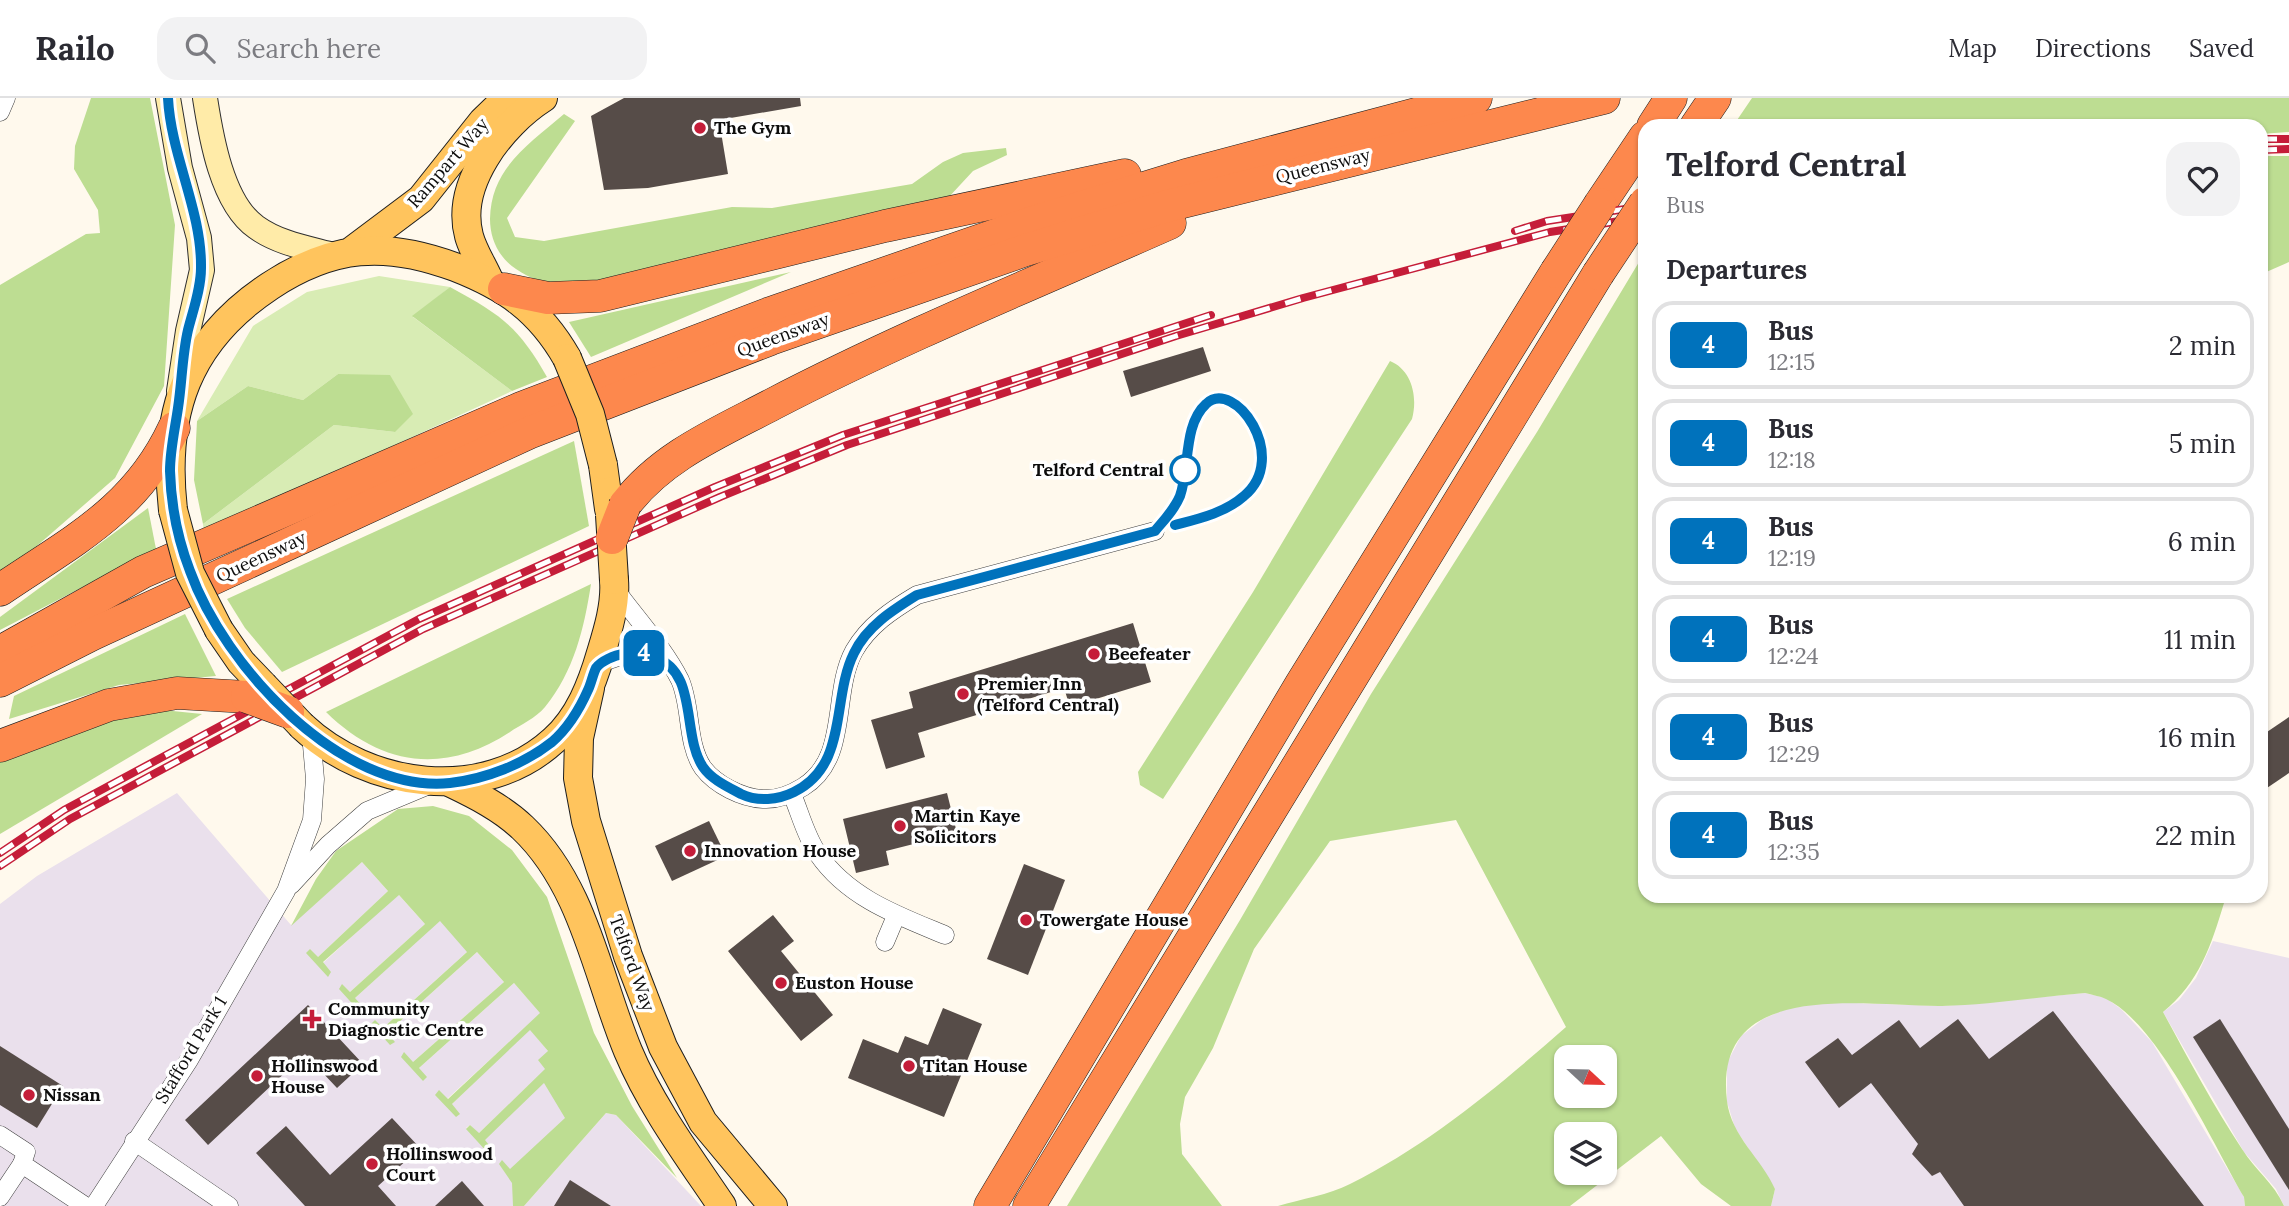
<!DOCTYPE html>
<html lang="en">
<head>
<meta charset="utf-8">
<style>
  :root { --surface:#fff; --page:#f2f2f3; --text:#2b2b33; --muted:#7c7c81; --line:#e1e1e2 }
  body { margin:0; font-family:Lora,serif; background:var(--page); color:var(--text); height:100vh; display:flex; flex-direction:column; font-size:26px; white-space:nowrap }
  * { box-sizing:border-box; margin:0 }
  p { font-size:23px; color:var(--muted) }
  .icon { flex:none; width:38px; height:38px; fill:none; stroke:currentColor; stroke-width:2; stroke-linecap:round; stroke-linejoin:round }
  .map { position:relative; flex:1; overflow:hidden }
  .details { position:absolute; left:1638px; top:21px; width:630px; height:784px; display:flex; flex-direction:column; background:var(--surface); border-radius:21px; box-shadow:0 2px 5px #0004 }
  .details>* { flex:none }
  .badge { padding:0 14px; border-radius:10px; font-size:24px; line-height:46px }
  .needle { width:46px; rotate:112deg }
  .controls { position:absolute; left:1554px; top:947px; display:grid; gap:14px }
  .controls a { display:grid; place-items:center; width:63px; height:63px; border-radius:14px; background:var(--surface); box-shadow:0 2px 5px #0004; font-size:35px }
  .map>.badge { position:absolute; translate:-50% -50%; box-shadow:0 0 0 4px #fff }
  h2 { padding:0 28px; font-size:26px; line-height:63px }
  .round { display:grid; place-items:center; flex:none; width:74px; height:74px; border-radius:21px; background:var(--page) }
  .head { display:flex; align-items:center; justify-content:space-between; height:119px; padding:0 28px }
  h1 { font-size:33px; font-weight:700; line-height:52px }
  ul { padding:0; list-style:none }
  li { display:flex; align-items:center; gap:21px; height:88px; margin:0 14px 10px; padding:0 14px; border:4px solid var(--line); border-radius:21px }
  li div { flex:1 }
  li b { display:block; font-size:26px }
  li em { font-style:normal }
  li .badge { min-width:77px; font-weight:700; text-align:center }
  header { display:flex; align-items:center; gap:42px; box-sizing:border-box; height:98px; padding:0 35px; background:var(--surface); border-bottom:2px solid var(--line) }
  header strong { font-size:33px }
  nav { display:flex; gap:38px; margin-inline-start:auto; font-size:24px }
  .search { width:490px; height:63px; background:var(--page); display:flex; align-items:center; gap:18px; box-sizing:border-box; padding:0 24px; border-radius:21px; color:var(--muted); font-size:26px }
  .map>svg:first-child { display:block }
</style>
</head>
<body>
<header>
<strong>Railo</strong>
<div class="search"><svg class="icon" aria-label="search" viewBox="0 0 24 24"><circle cx="10" cy="10" r="6"/><path d="M15 15l6 6"/></svg>Search here</div>
<nav><a>Map</a><a>Directions</a><a>Saved</a></nav>
</header>
<div class="map">
<svg width="2289" height="1108" viewBox="0 0 2289 1108">
  <rect width="100%" height="100%" fill="#fff9ed"/>
  <g fill="#eae0ec">
    <polygon points="177,695 291,827 362,764 388,793 318,859 323,865 398,796 425,826 350,894 342,887 355,900 440,822 468,853 383,930 387,935 477,854 504,884 413,964 404,955 419,970 514,885 541,915 447,1001 435,997 452,1006 530,931 548,953 546,971 478,1036 470,1027 466,1030 484,1042 544,984 566,1020 510,1072 515,1098 513,1108 0,1108 0,806 37,778"/>
    <polygon points="2213,843 2289,860 2289,1108 2284,1108 2276,1091 2244,1054 2163,914 2179,902 2196,880"/>
    <polygon points="2085,895 2106,900 2121,911 2152,944 2244,1099 2245,1108 1771,1108 1775,1091 1735,1030 1727,1004 1727,965 1741,938 1763,921 1786,911 1826,904 1943,908"/>
    <polygon points="606,1015 616,1017 701,1108 524,1108"/>
  </g>
  <polygon fill="#d8ecb4" points="379,178 450,189 413,219 512,293 204,435 203,426 334,327 395,334 338,276 303,302 248,288 197,323 253,228 307,194"/>
  <g fill="#bddd92" fill-rule="evenodd">
    <polygon points="91,0 150,0 175,127 164,288 115,380 0,480 0,187 86,136 100,135 98,112 74,71 75,48"/>
    <polygon points="1752,0 2289,0 2289,34 2261,36 2261,28 1733,28"/>
    <path d="M564 16 575 23 507 120 515 139 544 143 732 109 772 110 912 86 943 64 963 55 1006 50 1007 57 973 73 948 100 565 193C549 186 530 181 516 171 499 160 490 141 490 121 491 70 528 47 564 16Z"/>
    <polygon points="2289,58 2289,164 2264,175 2261,160 2261,58"/>
    <path d="M1645 154V798H2220L2224 805C2211 848 2199 885 2163 914 2188 960 2213 1007 2242 1051 2255 1072 2274 1085 2284 1108H2245L2244 1099C2214 1048 2159 926 2106 901 2100 898 2092 897 2085 895 2038 899 1989 907 1942 908 1866 909 1712 878 1727 1003 1731 1038 1762 1061 1775 1091L1771 1108H1731L1701 1086 1661 1038 1570 1108H1278C1301 1101 1329 1097 1350 1086 1430 1046 1500 987 1566 929L1456 722 1330 743 1254 851 1213 950 1185 999 1180 1026 1182 1056 1222 1108H1067L1240 822 1371 596 1537 334ZM1566 959H1605V998H1566ZM1566 1036H1605V1074H1566Z"/>
    <polygon points="791,174 591,259 569,224"/>
    <path d="M450 189C501 217 518 228 547 279L512 293 412 218Z"/>
    <path d="M1390 263C1412 272 1418 299 1412 321L1163 701 1140 687 1138 674 1253 494Z"/>
    <polygon points="338,276 390,277 413,316 395,334 334,327 203,426 194,382 197,323 248,288 303,302"/>
    <polygon points="574,343 589,428 282,574 245,530 227,501"/>
    <polygon points="148,410 156,451 0,532 0,519"/>
    <path d="M591 486C584 531 574 573 545 609 536 620 520 627 510 634 444 677 381 668 326 614Z"/>
    <polygon points="185,516 216,578 119,587 9,621 14,598"/>
    <polygon points="163,612 202,616 0,736 0,659 98,621"/>
    <polygon points="433,708 469,718 512,752 547,799 594,935 632,1008 677,1080 616,1017 606,1015 524,1108 513,1108 512,1085 499,1066 502,1062 510,1071 565,1020 544,985 485,1042 492,1051 488,1055 466,1031 470,1027 479,1035 545,971 538,962 548,953 530,932 452,1006 460,1016 456,1019 435,997 439,992 448,1001 540,915 514,885 419,970 427,979 423,983 401,959 404,954 413,964 504,884 477,854 387,935 395,944 390,947 371,926 375,922 383,930 467,854 440,823 355,900 363,909 359,913 339,891 342,886 350,894 425,826 399,797 323,864 331,874 328,879 306,855 310,851 318,859 388,793 362,764 291,828 316,781 336,753 398,711"/>
  </g>
  <g fill="#564c48">
    <polygon points="624,0 800,0 801,8 719,22 728,76 648,90 604,92 591,18"/>
    <polygon points="1203,249 1211,273 1131,299 1123,273"/>
    <polygon points="1133,525 1151,584 1070,609 1064,590 918,635 925,659 886,671 871,622 913,610 909,594"/>
    <polygon points="2289,619 2289,675 2261,694 2261,638"/>
    <polygon points="947,695 957,735 886,753 889,767 856,775 843,721"/>
    <polygon points="709,723 726,758 672,783 655,748"/>
    <polygon points="1024,766 1065,782 1028,877 987,861"/>
    <polygon points="773,817 794,843 781,853 833,917 801,943 728,853"/>
    <polygon points="308,907 363,966 337,990 305,956 208,1047 185,1022"/>
    <polygon points="943,910 982,926 944,1019 848,980 863,941 898,955 905,938 928,947"/>
    <polygon points="2053,913 2204,1108 1964,1108 1940,1074 1932,1078 1912,1056 1918,1046 1871,985 1839,1010 1805,964 1838,940 1852,957 1899,922 1920,950 1958,921 1989,961"/>
    <polygon points="2220,921 2289,1031 2289,1092 2193,939"/>
    <polygon points="0,948 63,988 37,1030 0,1007"/>
    <polygon points="392,1020 420,1050 378,1088 396,1108 305,1108 256,1055 286,1028 330,1077"/>
    <polygon points="570,1082 611,1108 554,1108"/>
    <polygon points="462,1083 484,1108 435,1108"/>
  </g>
  <g fill="none" stroke-linecap="round" stroke-linejoin="round">
    <defs>
      <g id="street">
        <polyline points="0,14 6,0"/>
        <path d="M615 491C636 520 664 550 680 582 692 609 686 645 703 670 716 687 742 700 763 701 778 702 790 697 803 689 850 660 831 595 854 553 869 527 892 512 917 497L1155 433"/>
        <path d="M597 567C624 554 639 554 668 563"/>
        <path d="M792 696C800 715 806 739 818 756 848 800 899 818 945 837"/>
        <polyline points="291,787 328,747 367,713 434,685"/>
        <polyline points="885,844 896,818"/>
        <polyline points="0,1037 26,1054 22,1066 85,1108"/>
        <polyline points="134,1043 229,1108"/>
        <polyline points="0,1099 22,1066"/>
        <polyline points="94,1108 189,962 286,793 312,722 315,681 311,636"/>
      </g>
      <g id="secondary">
        <polyline points="168,0 180,70 199,140 202,172 188,233 179,293"/>
        <path d="M205 0C211 39 222 105 256 129 278 145 307 150 333 157"/>
      </g>
      <g id="primary">
        <polyline points="353,152 421,101 483,23 507,0"/>
        <path d="M489 182C483 168 473 153 469 138 455 86 501 27 543 0"/>
        <polyline points="603,367 609,411"/>
        <path d="M173 412C162 315 187 243 270 188 332 147 385 143 455 169 506 189 539 211 567 260"/>
        <polyline points="219,532 241,564 263,587"/>
        <polyline points="590,590 579,640 578,680 586,723 628,858 663,949 703,1024 773,1108"/>
        <path d="M302 628C368 690 483 707 554 642 579 620 592 586 601 555 608 532 616 506 614 482"/>
        <path d="M451 685C476 697 502 710 523 730 584 788 597 878 628 953 651 1008 689 1059 722 1108"/>
      </g>
      <g id="highway">
        <polyline points="1653,28 1671,0"/>
        <polyline points="1696,28 1715,0"/>
        <polyline points="1600,106 1645,39"/>
        <polyline points="504,191 548,200 600,198 885,128 1125,77"/>
        <path d="M625 407C662 358 720 334 773 306 902 239 1037 184 1170 125"/>
        <path d="M0 492C72 443 136 412 174 330"/>
        <polyline points="0,554 143,474 521,310 770,215 1027,126 1186,77 1476,0"/>
        <polyline points="0,583 93,536 531,334 771,241 1026,152 1167,108 1604,0"/>
        <polyline points="0,648 109,607 177,595 247,599"/>
        <polyline points="990,1108 1301,586 1556,174"/>
        <polyline points="1029,1108 1598,176"/>
      </g>
    </defs>
    <use href="#street" stroke="#404040" stroke-width="19"/>
    <use href="#secondary" stroke="#2f2f2f" stroke-width="26"/>
    <use href="#primary" stroke="#1e1e1e" stroke-width="30"/>
    <use href="#highway" stroke="#1e1e1e" stroke-width="33"/>
    <use href="#street" stroke="#fff" stroke-width="18"/>
    <use href="#secondary" stroke="#ffeba8" stroke-width="24"/>
    <use href="#primary" stroke="#ffc45d" stroke-width="28"/>
    <use href="#highway" stroke="#fd884d" stroke-width="32"/>
    <defs>
      <g id="rail">
        <polyline points="2261,41 2289,41"/>
        <polyline points="2261,52 2289,51"/>
        <polyline points="1515,133 1547,123 1645,108"/>
        <polyline points="0,755 64,712 419,521 715,389 843,337 1211,217"/>
        <polyline points="0,768 70,721 423,531 720,399 847,347 1176,238 1303,200 1550,134 1645,119"/>
      </g>
    </defs>
    <use href="#rail" stroke="#c51d39" stroke-width="8"/>
    <use href="#rail" stroke="#fff" stroke-width="5" stroke-dasharray="16" stroke-linecap="butt"/>
    <defs>
      <g id="primary-bridge">
        <polyline points="567,260 590,316 603,367"/>
        <polyline points="173,412 190,475 219,532"/>
        <polyline points="610,417 614,482"/>
        <polyline points="263,587 302,628"/>
      </g>
      <g id="highway-bridge">
        <polyline points="1556,174 1600,106"/>
        <polyline points="1598,176 1645,105"/>
        <polyline points="612,440 625,407"/>
        <polyline points="247,599 288,614"/>
      </g>
    </defs>
    <use href="#primary-bridge" stroke="#1e1e1e" stroke-width="30" stroke-linecap="butt"/>
    <use href="#highway-bridge" stroke="#1e1e1e" stroke-width="33" stroke-linecap="butt"/>
    <use href="#primary-bridge" stroke="#ffc45d" stroke-width="28"/>
    <use href="#highway-bridge" stroke="#fd884d" stroke-width="32"/>
  </g>
  <g fill="none" stroke-linecap="round" stroke-linejoin="round">
    <defs>
      <path id="line" d="M168 0C171 58 202 113 201 170 201 191 193 212 188 232 182 258 182 284 178 310 175 331 170 352 170 373 171 407 178 442 190 473 224 568 341 696 450 685 486 681 524 666 552 644 567 631 580 610 588 592 591 586 593 576 596 570 601 563 615 557 623 556 634 553 644 555 654 559 699 574 681 636 703 669 712 682 728 689 741 696 758 704 778 702 794 694 849 667 831 601 854 555 867 528 893 512 917 497L1155 433C1165 421 1174 412 1180 398 1190 370 1183 327 1206 306 1234 279 1291 359 1244 398 1225 415 1198 421 1175 427"/>
    </defs>
    <use href="#line" stroke="#fff" stroke-width="16"/>
    <use href="#line" stroke="#0072bc" stroke-width="10"/>
  </g>
  <g fill="#c51d39" stroke="#fff" stroke-width="2.5">
    <circle cx="700" cy="30" r="7"/>
    <circle cx="1094" cy="556" r="7"/>
    <circle cx="963" cy="596" r="7"/>
    <circle cx="900" cy="728" r="7"/>
    <circle cx="690" cy="753" r="7"/>
    <circle cx="1026" cy="822" r="7"/>
    <circle cx="781" cy="885" r="7"/>
    <path d="M308.5 910.5h7v7h7v7h-7v7h-7v-7h-7v-7h7z"/>
    <circle cx="909" cy="968" r="7"/>
    <circle cx="257" cy="978" r="7"/>
    <circle cx="29" cy="997" r="7"/>
    <circle cx="372" cy="1066" r="7"/>
  </g>
  <circle fill="#fff" stroke="#0072bc" stroke-width="3.5" cx="1185" cy="372" r="14"/>
  <g text-anchor="middle" stroke-width="7" stroke-linejoin="round" paint-order="stroke">
    <g font-size="18" font-weight="bold" fill="#0d0d0d" stroke="#fff" text-anchor="start">
      <text x="714" y="36">The Gym</text>
      <text x="1108" y="562">Beefeater</text>
      <text x="977" y="592">Premier Inn<tspan x="977" dy="21">(Telford Central)</tspan></text>
      <text x="914" y="724">Martin Kaye<tspan x="914" dy="21">Solicitors</tspan></text>
      <text x="704" y="759">Innovation House</text>
      <text x="1040" y="828">Towergate House</text>
      <text x="795" y="891">Euston House</text>
      <text x="328" y="917">Community<tspan x="328" dy="21">Diagnostic Centre</tspan></text>
      <text x="271" y="974">Hollinswood<tspan x="271" dy="21">House</tspan></text>
      <text x="923" y="974">Titan House</text>
      <text x="43" y="1003">Nissan</text>
      <text x="386" y="1062">Hollinswood<tspan x="386" dy="21">Court</tspan></text>
    </g>
    <g font-size="18" fill="#0d0d0d" stroke="#fff">
      <text transform="translate(448 65) rotate(-49)" y="6">Rampart Way</text>
      <text transform="translate(1323 68) rotate(-14)" y="6">Queensway</text>
      <text transform="translate(783 237) rotate(-20)" y="6">Queensway</text>
      <text transform="translate(261 459) rotate(-25)" y="6">Queensway</text>
      <text transform="translate(632 865) rotate(70)" y="6">Telford Way</text>
      <text transform="translate(191 952) rotate(-59)" y="6">Stafford Park 1</text>
    </g>
    <g font-size="18" font-weight="bold" fill="#0d0d0d" stroke="#fff" text-anchor="end">
      <text x="1164" y="378">Telford Central</text>
    </g>
  </g>
</svg>
<div class="controls">
<a><svg class="needle" viewBox="-14 -14 28 28"><path d="M0-13l5 13h-10z" fill="#e53935"/><path d="M0 13l5-13h-10z" fill="#7c7c81"/></svg></a>
<a><svg class="icon" aria-label="layers" viewBox="0 0 24 24"><path d="M12 4l9 5-9 5-9-5zM3 14l9 5 9-5"/></svg></a>
</div>
<b class="badge" style="left:644px;top:555px;background:#0072bc;color:#fff">4</b>
<section class="details">
<div class="head"><div><h1>Telford Central</h1><p>Bus</p></div><a class="round"><svg class="icon" aria-label="heart" viewBox="0 0 24 24"><path d="M12 20l-8-8c-3-5 5-10 8-4 3-6 11-1 8 4z"/></svg></a></div>
<h2>Departures</h2>
<ul>
<li><span class="badge" style="background:#0072bc;color:#fff">4</span><div><b>Bus</b><p>12:15</p></div><em>2 min</em></li>
<li><span class="badge" style="background:#0072bc;color:#fff">4</span><div><b>Bus</b><p>12:18</p></div><em>5 min</em></li>
<li><span class="badge" style="background:#0072bc;color:#fff">4</span><div><b>Bus</b><p>12:19</p></div><em>6 min</em></li>
<li><span class="badge" style="background:#0072bc;color:#fff">4</span><div><b>Bus</b><p>12:24</p></div><em>11 min</em></li>
<li><span class="badge" style="background:#0072bc;color:#fff">4</span><div><b>Bus</b><p>12:29</p></div><em>16 min</em></li>
<li><span class="badge" style="background:#0072bc;color:#fff">4</span><div><b>Bus</b><p>12:35</p></div><em>22 min</em></li>
</ul>
</section>
</div>
</body>
</html>
